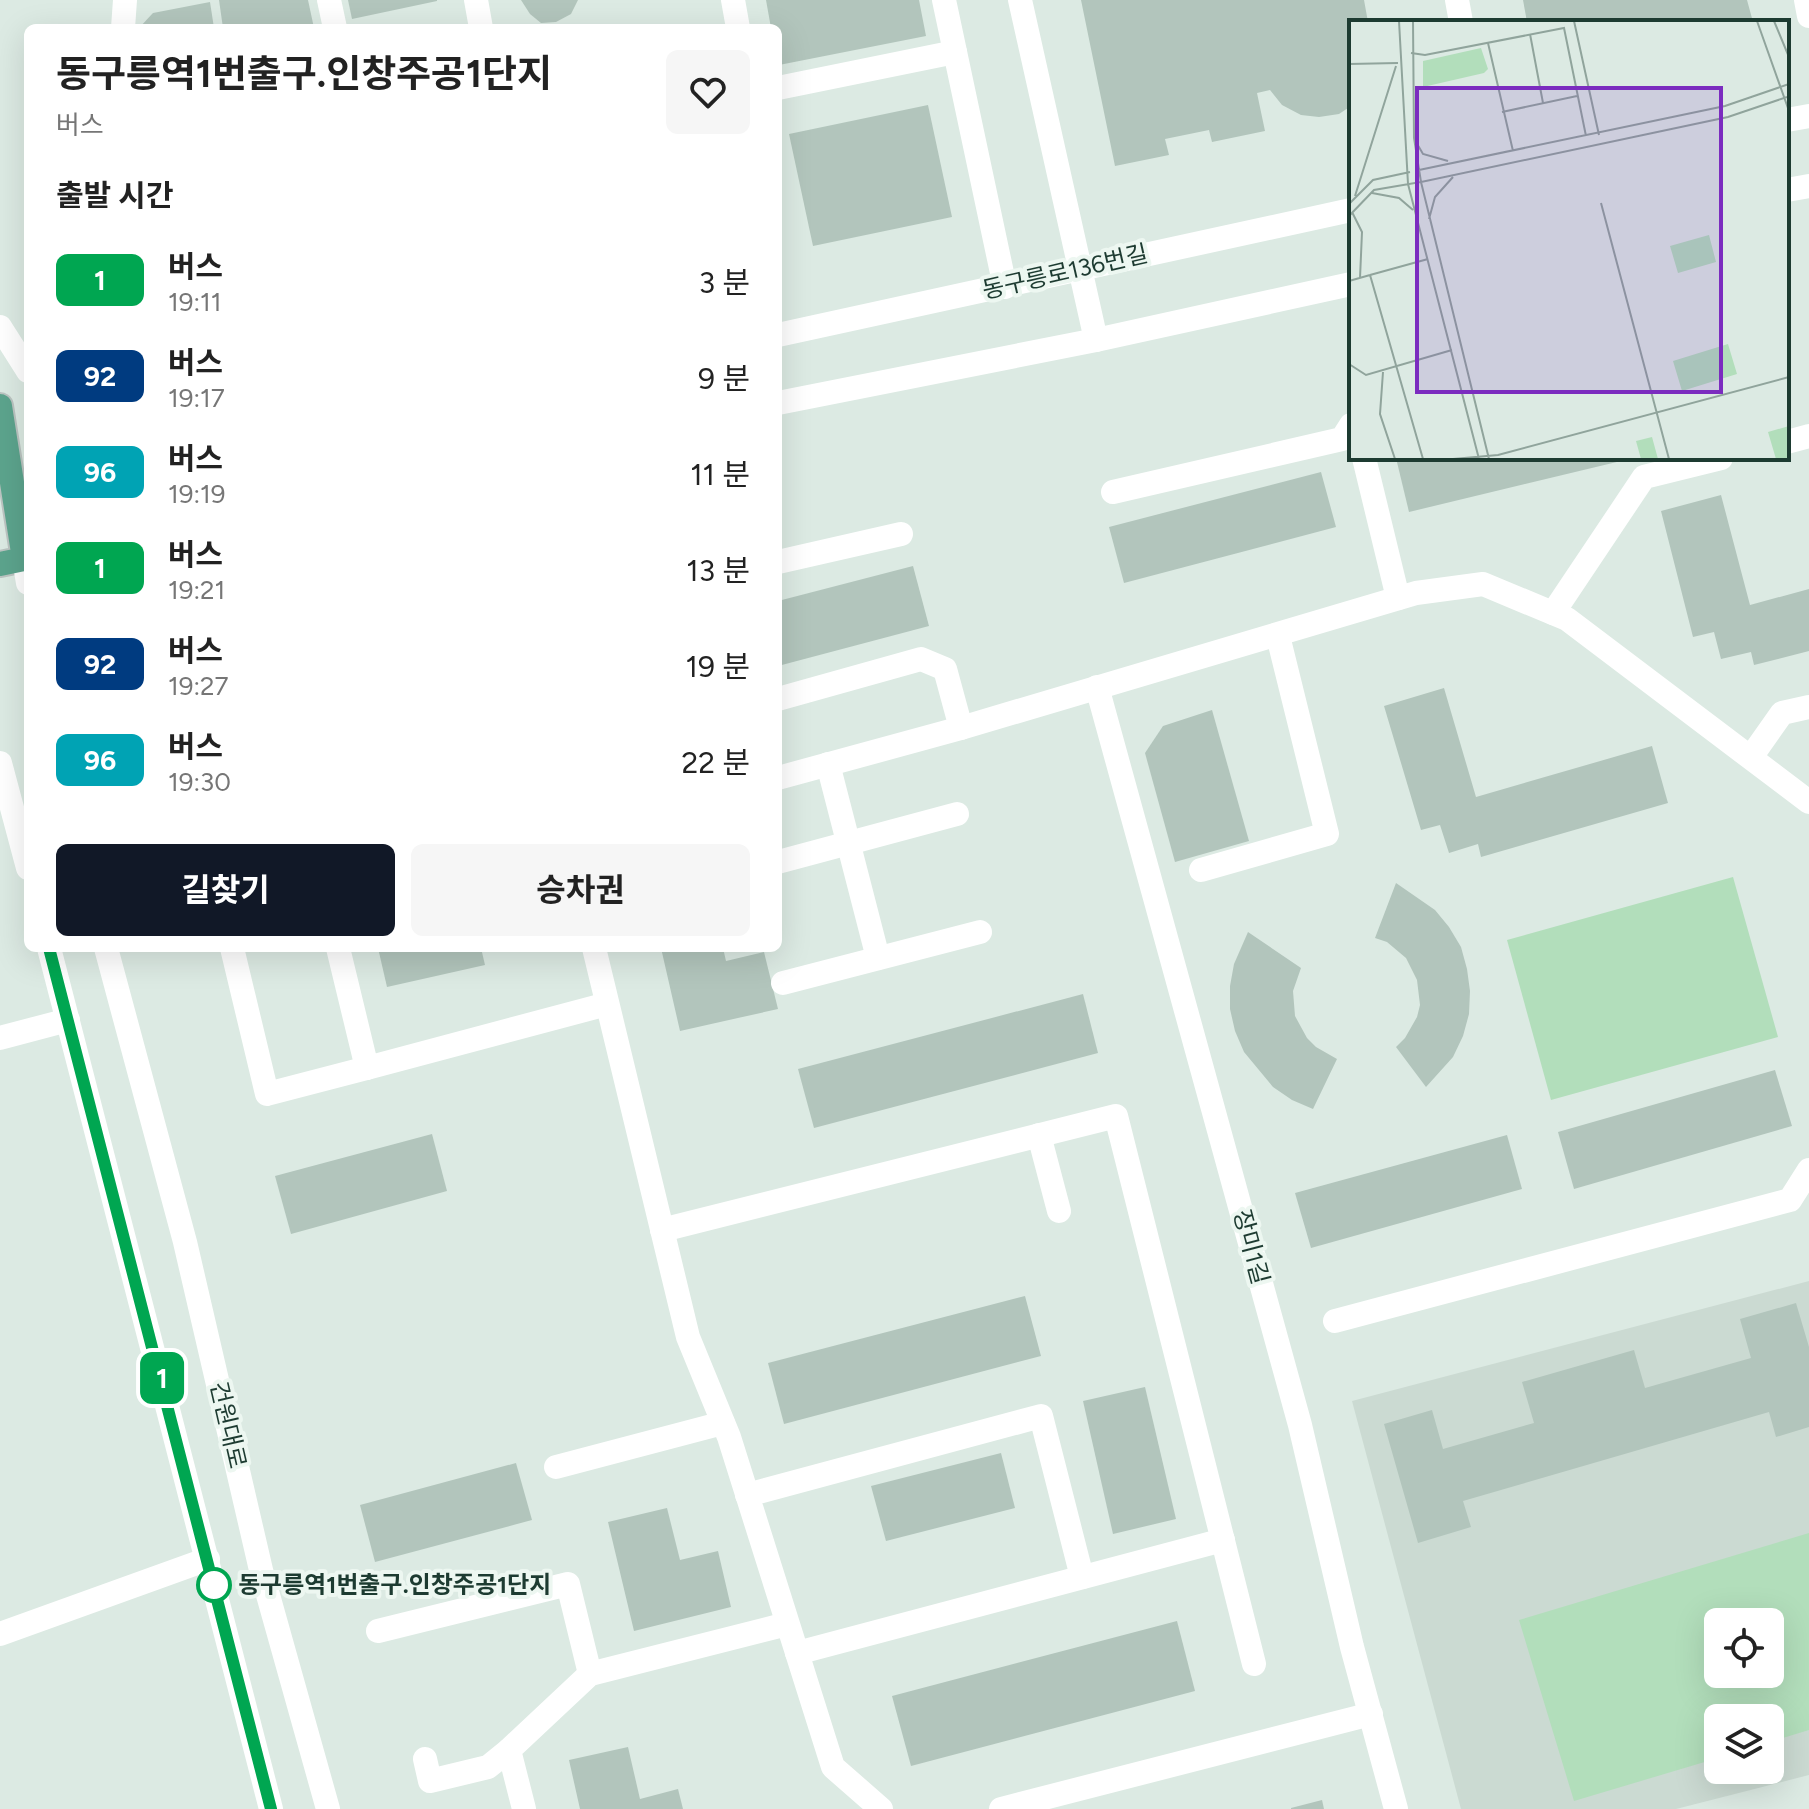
<!DOCTYPE html>
<html lang="ko">
<head>
<meta charset="utf-8">
<style>
  :root { --surface:#fff; --page:#f6f6f6; --text:#222; --muted:#767676; --accent:#111827 }
  body { margin:0; font-family:Figtree,"Noto Sans KR",sans-serif; background:var(--page); color:var(--text); height:100vh; display:flex; flex-direction:column; font-size:30px; white-space:nowrap }
  * { box-sizing:border-box; margin:0 }
  p { font-size:26px; color:var(--muted) }
  .icon { flex:none; width:44px; height:44px; fill:none; stroke:currentColor; stroke-width:2; stroke-linecap:round; stroke-linejoin:round }
  .map { position:relative; flex:1; overflow:hidden }
  .sheet { position:absolute; left:24px; top:24px; width:758px; height:928px; display:flex; flex-direction:column; background:var(--surface); border-radius:12px; box-shadow:0 8px 32px #0002 }
  .sheet>* { flex:none }
  .badge { padding:0 16px; border-radius:12px; font-size:28px; line-height:52px }
  .tools { position:absolute; left:1704px; top:1608px; display:grid; gap:16px }
  .tools a { display:grid; place-items:center; width:80px; height:80px; border-radius:12px; background:var(--surface); box-shadow:0 8px 32px #0002; font-size:40px }
  .map>.badge { position:absolute; translate:-50% -50%; box-shadow:0 0 0 4px #fff }
  h2 { padding:0 32px; font-size:30px; line-height:72px }
  .round { display:grid; place-items:center; flex:none; width:84px; height:84px; border-radius:12px; background:var(--page) }
  .overview { display:flex; align-items:center; justify-content:space-between; height:136px; padding:0 32px }
  h1 { font-size:38px; font-weight:700; line-height:60px }
  .button { display:flex; gap:16px; margin-top:auto; padding:16px 32px }
  .button a { flex:1; height:92px; border-radius:12px; background:var(--accent); color:#fff; font-size:32px; font-weight:700; line-height:92px; text-align:center }
  .button a+a { background:var(--page); color:var(--text) }
  ul { padding:0; list-style:none }
  li { display:flex; align-items:center; gap:24px; height:96px; padding:0 32px }
  li div { flex:1 }
  li b { display:block; font-size:30px }
  li em { font-style:normal }
  li .badge { min-width:88px; font-weight:700; text-align:center }
  .map>svg:first-child { display:block }
</style>
</head>
<body>
<div class="map">
<svg width="1809" height="1809" viewBox="0 0 1809 1809">
  <rect width="100%" height="100%" fill="#dceae3"/>
  <path fill="#cbdad2" fill-rule="evenodd" d="M1809 1281V1775L1676 1809H1461L1352 1401ZM1718 1622H1770V1674H1718ZM1718 1718H1770V1770H1718Z"/>
  <g fill="#b2debb" fill-rule="evenodd">
    <polygon points="1733,877 1778,1037 1551,1100 1507,940"/>
    <path d="M1809 1533V1730L1770 1742V1718H1718V1758L1574 1801 1519 1620ZM1718 1622H1770V1674H1718Z"/>
  </g>
  <g fill="#b2c5bc">
    <polygon points="219,0 308,0 314,28 223,28"/>
    <polygon points="348,0 437,0 437,1 352,19"/>
    <polygon points="521,0 578,0 571,14 556,22 541,23 530,14"/>
    <polygon points="766,0 919,0 926,36 779,65 778,28 771,28"/>
    <polygon points="1081,0 1364,0 1368,22 1351,22 1351,106 1339,114 1319,117 1301,115 1282,105 1270,90 1257,93 1265,131 1212,142 1209,130 1165,139 1169,155 1115,166"/>
    <polygon points="1523,0 1747,0 1753,22 1527,22"/>
    <polygon points="210,2 214,28 139,28 153,13"/>
    <polygon points="928,105 952,217 813,246 789,134"/>
    <polygon points="1396,458 1621,458 1621,461 1409,512"/>
    <polygon points="1321,472 1336,527 1124,583 1109,527"/>
    <polygon points="1721,495 1750,605 1809,589 1809,651 1754,665 1751,652 1721,659 1714,632 1693,637 1661,511"/>
    <polygon points="913,566 929,626 778,666 778,601"/>
    <polygon points="1444,688 1476,797 1652,746 1668,803 1481,857 1478,844 1449,853 1440,825 1421,830 1384,706"/>
    <polygon points="1212,710 1249,841 1175,862 1145,753 1163,726"/>
    <polygon points="1396,883 1435,910 1449,927 1461,947 1467,969 1470,991 1469,1014 1463,1036 1453,1057 1426,1087 1396,1047 1405,1038 1417,1017 1420,1005 1417,980 1406,958 1387,942 1375,938"/>
    <polygon points="1248,932 1301,968 1293,991 1295,1016 1307,1038 1316,1047 1337,1059 1313,1109 1292,1100 1273,1087 1244,1052 1235,1031 1230,1009 1230,986 1234,964"/>
    <polygon points="378,948 481,948 485,965 387,987"/>
    <polygon points="661,948 723,948 726,961 764,952 778,1009 680,1031"/>
    <polygon points="1083,994 1098,1053 814,1128 798,1069"/>
    <polygon points="1775,1070 1792,1126 1574,1189 1558,1132"/>
    <polygon points="432,1134 447,1191 291,1234 275,1176"/>
    <polygon points="1507,1135 1522,1189 1311,1248 1295,1193"/>
    <polygon points="1025,1296 1041,1356 784,1424 768,1363"/>
    <polygon points="1796,1303 1809,1347 1809,1427 1776,1437 1769,1412 1463,1501 1471,1527 1418,1543 1384,1424 1432,1410 1443,1449 1534,1423 1522,1382 1634,1350 1645,1388 1751,1358 1740,1319"/>
    <polygon points="1145,1387 1176,1519 1113,1534 1083,1401"/>
    <polygon points="1001,1453 1015,1508 886,1541 871,1486"/>
    <polygon points="516,1463 532,1520 375,1562 360,1505"/>
    <polygon points="667,1508 680,1560 718,1551 731,1607 634,1631 608,1522"/>
    <polygon points="1177,1621 1195,1691 911,1766 892,1696"/>
    <polygon points="628,1747 640,1799 678,1789 683,1809 580,1809 569,1760"/>
    <polygon points="1322,1800 1324,1809 1291,1809 1291,1808"/>
  </g>
  <g fill="none" stroke-linecap="round" stroke-linejoin="round">
    <defs>
      <polyline id="major" points="0,406 24,559 0,564"/>
    </defs>
    <use href="#major" stroke="#bbc4c1" stroke-width="28"/>
    <g stroke="#fff" stroke-width="24">
      <polyline points="329,0 335,28"/>
      <polyline points="476,0 481,28"/>
      <polyline points="733,0 738,28"/>
      <polyline points="944,0 1005,287"/>
      <polyline points="1020,0 1096,340"/>
      <polyline points="1457,0 1461,22"/>
      <polyline points="1806,0 1809,16"/>
      <polyline points="123,28 125,0"/>
      <polyline points="778,88 955,52"/>
      <polyline points="1787,120 1809,116"/>
      <polyline points="1787,190 1809,186"/>
      <polyline points="0,327 28,371"/>
      <polyline points="778,335 1351,210"/>
      <polyline points="778,403 1096,340 1351,284"/>
      <polyline points="1787,442 1809,436"/>
      <polyline points="1364,458 1398,598"/>
      <polyline points="1113,492 1342,439 1351,425"/>
      <polyline points="28,559 24,559 28,583"/>
      <polyline points="778,562 901,534"/>
      <polyline points="1553,613 1644,477 1721,458"/>
      <polyline points="1097,687 1300,1425 1352,1647 1396,1809"/>
      <polyline points="778,699 921,659 945,669 961,728"/>
      <polyline points="1751,757 1782,713 1809,707"/>
      <polyline points="0,763 28,868"/>
      <polyline points="828,764 878,958"/>
      <polyline points="778,778 961,728 1416,593 1483,584 1567,619 1809,802"/>
      <polyline points="778,862 957,814"/>
      <polyline points="1201,870 1327,834 1278,636"/>
      <polyline points="49,948 271,1809"/>
      <polyline points="106,948 185,1242 261,1570 328,1809"/>
      <polyline points="232,948 267,1094 367,1068"/>
      <polyline points="338,948 367,1068 607,1004"/>
      <polyline points="594,948 688,1337 729,1437 833,1767 881,1809"/>
      <polyline points="783,983 980,932"/>
      <polyline points="0,1038 68,1020"/>
      <polyline points="1039,1135 1059,1211"/>
      <polyline points="662,1230 1116,1116 1254,1664"/>
      <polyline points="1335,1321 1790,1200 1809,1170"/>
      <polyline points="556,1467 723,1423"/>
      <polyline points="747,1495 1041,1416 1082,1577"/>
      <polyline points="378,1631 568,1584 590,1674"/>
      <polyline points="0,1634 208,1559"/>
      <polyline points="797,1653 1223,1540"/>
      <polyline points="425,1759 430,1781 488,1767 509,1750"/>
      <polyline points="524,1809 509,1750 590,1674 787,1624"/>
      <polyline points="1001,1809 1371,1714"/>
    </g>
    <use href="#major" stroke="#5ca48d" stroke-width="24"/>
  </g>
  <g fill="none" stroke-linecap="round" stroke-linejoin="round">
    <defs>
      <polyline id="line" points="49,948 271,1809"/>
    </defs>
    <use href="#line" stroke="#fff" stroke-width="18"/>
    <use href="#line" stroke="#00a651" stroke-width="12"/>
  </g>
  <circle fill="#fff" stroke="#00a651" stroke-width="4" cx="214" cy="1585" r="16"/>
  <g text-anchor="middle" stroke-width="8" stroke-linejoin="round" paint-order="stroke">
    <g font-size="24" fill="#1d3b31" stroke="#edf7f1">
      <text transform="translate(1065 272) rotate(-13)" y="8">동구릉로136번길</text>
      <text transform="translate(1251 1247) rotate(75)" y="8">장미1길</text>
      <text transform="translate(228 1425) rotate(77)" y="8">건원대로</text>
    </g>
    <g font-size="24" font-weight="bold" fill="#1d3b31" stroke="#edf7f1" text-anchor="start">
      <text x="238" y="1593">동구릉역1번출구.인창주공1단지</text>
    </g>
  </g>
  <g transform="translate(1349 20)">
    <rect width="440" height="440" fill="#dceae3"/>
    <path d="M132 28 139 49 135 53 74 67V41ZM360 215 367 242 329 253 321 226ZM379 324 388 354 333 371 324 341ZM440 406V439H427L419 412ZM303 417 309 439H292L287 421Z" fill="#b2debb"/>
    <path fill="none" stroke="#90a49c" stroke-width="2" d="M50 1 59 164M225 1 250 115M408 1 440 91M425 1 440 37M181 14 194 83M139 23 164 131M62 33 76 35 215 8 237 116M0 44 49 43M153 92 228 76M67 122 74 134 99 141M70 150 376 86 440 64M59 164 130 439M23 173 50 178 64 190M6 176 47 46M252 183 320 439M0 184 24 160 61 152M3 192 13 212 11 258M0 196 25 170 72 162 65 118 64 1M80 199 86 177 104 157M21 255 79 239M0 261 21 255 74 439M0 344 17 355 103 330M34 352 31 394 46 439M104 439 149 435 440 357M140 439 72 162 379 97 438 77"/>
    <path fill="#7b2cbf" fill-opacity="0.15" stroke="#7b2cbf" stroke-width="4" d="M68 68H372V372H68Z"/>
    <rect width="440" height="440" fill="none" stroke="#1d3b31" stroke-width="4"/>
  </g>
</svg>
<div class="tools">
<a><svg class="icon" aria-label="locate" viewBox="0 0 24 24"><circle cx="12" cy="12" r="6"/><path d="M12 2v4M12 18v4M2 12h4M18 12h4"/></svg></a>
<a><svg class="icon" aria-label="layers" viewBox="0 0 24 24"><path d="M12 4l9 5-9 5-9-5zM3 14l9 5 9-5"/></svg></a>
</div>
<b class="badge" style="left:162px;top:1378px;background:#00a651;color:#fff">1</b>
<section class="sheet">
<div class="overview"><div><h1>동구릉역1번출구.인창주공1단지</h1><p>버스</p></div><a class="round"><svg class="icon" aria-label="heart" viewBox="0 0 24 24"><path d="M12 20l-8-8c-3-5 5-10 8-4 3-6 11-1 8 4z"/></svg></a></div>
<h2>출발 시간</h2>
<ul>
<li><span class="badge" style="background:#00a651;color:#fff">1</span><div><b>버스</b><p>19:11</p></div><em>3 분</em></li>
<li><span class="badge" style="background:#003b80;color:#fff">92</span><div><b>버스</b><p>19:17</p></div><em>9 분</em></li>
<li><span class="badge" style="background:#00a3b4;color:#fff">96</span><div><b>버스</b><p>19:19</p></div><em>11 분</em></li>
<li><span class="badge" style="background:#00a651;color:#fff">1</span><div><b>버스</b><p>19:21</p></div><em>13 분</em></li>
<li><span class="badge" style="background:#003b80;color:#fff">92</span><div><b>버스</b><p>19:27</p></div><em>19 분</em></li>
<li><span class="badge" style="background:#00a3b4;color:#fff">96</span><div><b>버스</b><p>19:30</p></div><em>22 분</em></li>
</ul>
<div class="button"><a>길찾기</a><a>승차권</a></div>
</section>
</div>
</body>
</html>
